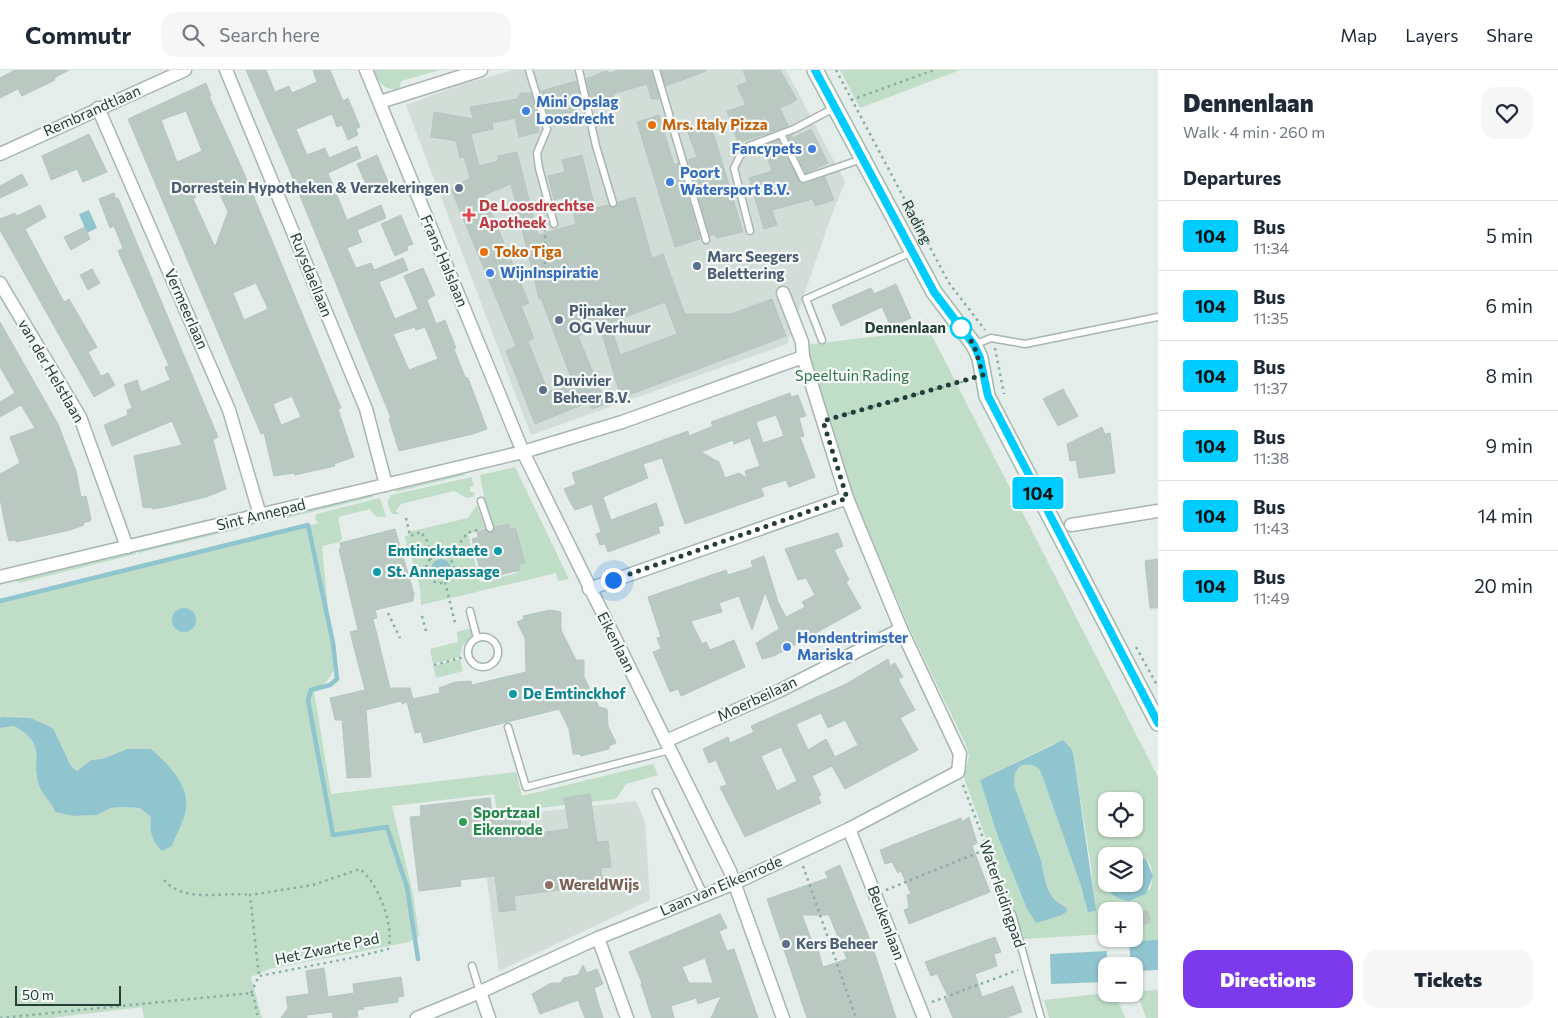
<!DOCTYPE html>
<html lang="en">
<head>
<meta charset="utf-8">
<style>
  :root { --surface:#fff; --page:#f6f6f7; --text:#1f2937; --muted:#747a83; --line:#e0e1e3; --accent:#7c3aed }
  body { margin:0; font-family:Commissioner,sans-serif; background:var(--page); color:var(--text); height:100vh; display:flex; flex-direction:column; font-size:19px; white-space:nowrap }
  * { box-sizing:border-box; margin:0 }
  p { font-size:16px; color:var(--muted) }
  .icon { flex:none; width:28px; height:28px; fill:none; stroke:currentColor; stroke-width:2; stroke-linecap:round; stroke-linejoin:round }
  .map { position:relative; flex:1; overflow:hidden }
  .sheet { display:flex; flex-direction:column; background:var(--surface); width:400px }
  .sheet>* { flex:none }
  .badge { padding:0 10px; border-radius:4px; font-size:18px; line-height:32px }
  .controls { position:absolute; left:1098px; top:722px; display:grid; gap:10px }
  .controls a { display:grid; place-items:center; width:45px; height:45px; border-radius:10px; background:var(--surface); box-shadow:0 1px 4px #0004; font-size:25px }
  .scale { position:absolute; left:15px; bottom:12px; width:106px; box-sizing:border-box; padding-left:5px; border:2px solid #253e37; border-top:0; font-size:14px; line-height:18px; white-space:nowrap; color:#253e37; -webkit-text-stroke:4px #f5f9f7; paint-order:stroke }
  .you { position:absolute; width:25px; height:25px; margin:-12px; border:4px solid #fff; border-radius:50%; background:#1a73e8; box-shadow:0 0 0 8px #1a73e833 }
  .map>.badge { position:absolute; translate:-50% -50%; box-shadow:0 0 0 2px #fff }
  h2 { padding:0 25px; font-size:19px; line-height:45px }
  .round { display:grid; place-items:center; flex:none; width:52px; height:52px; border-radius:15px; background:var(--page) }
  .head { display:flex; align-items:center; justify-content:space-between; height:85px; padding:0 25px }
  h1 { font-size:24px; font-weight:800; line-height:38px }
  .cta { display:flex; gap:10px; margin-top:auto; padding:10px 25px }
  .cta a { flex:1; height:58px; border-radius:15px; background:var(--accent); color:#fff; font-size:20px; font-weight:800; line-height:58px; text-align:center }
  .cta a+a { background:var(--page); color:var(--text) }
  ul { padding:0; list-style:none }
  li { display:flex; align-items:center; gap:15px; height:70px; padding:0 25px; border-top:1px solid var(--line) }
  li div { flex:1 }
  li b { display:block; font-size:19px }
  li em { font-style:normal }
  li .badge { min-width:55px; font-weight:700; text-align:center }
  header { display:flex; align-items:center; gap:30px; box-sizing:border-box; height:70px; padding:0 25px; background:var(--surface); border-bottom:1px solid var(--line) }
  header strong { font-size:24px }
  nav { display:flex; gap:28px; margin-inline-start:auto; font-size:18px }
  .search { width:350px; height:45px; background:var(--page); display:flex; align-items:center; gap:12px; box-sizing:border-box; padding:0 18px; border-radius:15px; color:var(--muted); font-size:19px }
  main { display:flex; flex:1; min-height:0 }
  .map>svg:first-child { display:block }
</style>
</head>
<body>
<header>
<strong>Commutr</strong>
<div class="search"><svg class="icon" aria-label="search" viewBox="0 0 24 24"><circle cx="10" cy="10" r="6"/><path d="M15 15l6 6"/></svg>Search here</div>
<nav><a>Map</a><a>Layers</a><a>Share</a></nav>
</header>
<main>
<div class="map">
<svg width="1158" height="948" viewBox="0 0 1158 948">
  <rect width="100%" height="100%" fill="#e4ede9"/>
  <g fill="#d3ddd8">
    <polygon points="514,0 786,0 845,112 832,144 787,274 531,365 406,35 462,14"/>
    <polygon points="636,731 645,752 650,830 499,901 485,795 495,747"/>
  </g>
  <g fill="#bfddc7" fill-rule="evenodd">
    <path d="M373 0H440L401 11 400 17 396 20C382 18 379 12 373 0Z"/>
    <polygon points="840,0 960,0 860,38"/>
    <path d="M929 260 1158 707V870L1129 871V869H1134V841H1106V864L1023 869 964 708 969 686 966 675 909 557 852 422 805 275ZM1055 673 1074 688 1091 796 1094 835 1082 822 1080 813 1040 700C1034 694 1028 694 1020 696L1015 703 1014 715 1042 793C1042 799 1049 824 1052 828 1056 832 1062 835 1066 837L1027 839 998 767 980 710ZM1106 731H1134V759H1106ZM1116 785C1123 785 1135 783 1141 785 1154 791 1154 808 1150 819L1129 831C1117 830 1104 819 1104 807 1104 800 1106 793 1106 786Z"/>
    <polygon points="515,397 569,509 558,511 556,503 421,535 420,518 411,486 408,486 405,466 409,465 408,462 468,448 477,435 485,458 468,464 480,512 517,503 516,501 520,500 519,494 525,492 517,458 510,459 509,454 492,458 486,438 480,405"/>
    <polygon points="464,401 465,405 396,422 395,417"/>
    <polygon points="472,407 474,416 470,417 470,422 475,422 473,427 467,428 454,421 401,434 396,441 400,444 392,444 387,432 391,425"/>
    <polygon points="372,423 373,427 283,449 277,445"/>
    <path d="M380 428 386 447H376L370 439 338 447 342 468 340 472 322 476 334 600 327 611 314 621 331 724 516 702 522 726 653 694 658 705 626 714 616 729 497 743 494 724 392 736 413 824 419 866 409 872 269 899 251 907 262 948H144L142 937 50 948H0V658L14 656C51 676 28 691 40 718 44 727 52 732 55 742L73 746 97 745 111 738 123 737 140 738 151 747 150 756 172 776 186 738 127 679 102 689 91 690 77 701 71 696 53 658 31 650 0 648V531L319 453 315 449 316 444Z"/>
    <polygon points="242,454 239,459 138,483 137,479"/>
    <polygon points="135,479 136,484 19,513 13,509"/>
    <polygon points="471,558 472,566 462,576 460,587 433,594 430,579 458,572 457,562"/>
    <polygon points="460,589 463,601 436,608 433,596"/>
    <polygon points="1158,920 1158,948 1146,948 1138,925 1139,921"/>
    <polygon points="1106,923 1117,928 1125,948 1049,948 1044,930"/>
  </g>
  <g fill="#90c4ce">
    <polygon points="89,140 97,158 87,163 79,144"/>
    <circle cx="441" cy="499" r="10"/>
    <circle cx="184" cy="550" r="12"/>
    <path d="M3 647 30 648 53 658 71 696 77 701 91 690 102 689 127 679H151C168 695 189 713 186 739 184 752 176 764 172 776L162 781C152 771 149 761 151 747L140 738 123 737 111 738 97 745 73 746 55 742C52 732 44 727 40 718 28 691 51 676 14 656L0 658V648Z"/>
    <path d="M1063 670 1072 680 1074 688 1096 841 1088 842 1080 813 1040 700C1034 694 1028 694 1020 696L1015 703 1014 715 1042 793C1042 800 1048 823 1053 828 1056 832 1062 835 1066 837L1067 841 1062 845 1036 853 1027 839 998 767 980 710Z"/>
    <path d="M1128 781 1146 789 1153 806 1146 824 1129 831C1110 829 1099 813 1106 796V814H1134V786H1114Z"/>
    <polygon points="1158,870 1158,900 1134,901 1134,896 1131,896 1129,871"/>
    <polygon points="1107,881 1106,912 1051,914 1050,884"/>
  </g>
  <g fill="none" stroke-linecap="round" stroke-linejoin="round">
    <polyline stroke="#90c4ce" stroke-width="4.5" points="0,531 308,455 333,573 337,609 330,615 311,620 308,630 333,765 387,757 407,817 418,889"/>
  </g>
  <g fill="#bac8c2" stroke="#b7c6c0" fill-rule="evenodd">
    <polygon points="15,0 69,0 54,8 55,10 22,26 18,19 0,28 0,8"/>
    <path d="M246 0H266L275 22 289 16 292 23 317 12 313 0H330L343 31 348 28 360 57 356 59 358 65 348 70 342 55 337 57 332 44 296 59 307 85 325 78 329 88 357 76 361 88 328 103 347 150 381 135 386 148 357 160 362 172 347 178 356 198 371 193 374 200 403 188 408 200 379 212 395 249 418 239 404 206 423 198 435 225 427 230 436 254 445 250 456 278 454 279 465 307 468 308 487 359 473 364 399 381 389 349 391 348 289 99ZM415 257 416 260 425 257 438 289 409 300 393 264Z"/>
    <polygon points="621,0 651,0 659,29 651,29 647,14 613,24 614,28 592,34 586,9 606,1 610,3"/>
    <polygon points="661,0 706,0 706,1 666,16"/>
    <polygon points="743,0 780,0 797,30 780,38 788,56 738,73 727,41 746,35 737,16 747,12"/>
    <polygon points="576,11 582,36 575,38 576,41 549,48 541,21"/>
    <path d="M206 13 211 26H209L244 103 341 338 338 339 354 387 334 394 335 396 295 405 294 403 274 406 264 363 261 364 128 49ZM186 41 202 81 177 92 161 50ZM216 115 228 142 215 177 193 129 196 127 194 124ZM256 213 268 239 244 250 233 223ZM292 326 301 347 281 355 273 334Z"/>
    <path d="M521 23H531L539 50 537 51 539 62 519 67 515 48 492 53 493 59 471 64 479 96 498 91V86L517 82 538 165 576 154 569 126 554 130 548 106 565 102 562 90 582 85 595 138 608 135 614 138 618 132 635 127 652 188 663 184 685 244H731L772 229 786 266 621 328 600 257 578 266 606 334 592 339 589 332 535 354 506 281 516 276 451 119 470 108 464 87 460 88 456 71 431 67 434 42 473 49 470 37 517 29ZM511 114 539 229 541 228 573 313 548 322 528 271 534 268 521 236 529 233 484 125ZM665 232 677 264 620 285 610 253Z"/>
    <polygon points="659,45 674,95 678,93 700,169 675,177 637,52"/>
    <polygon points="711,55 743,162 716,168 715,164 710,166 688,90 697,87 688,63"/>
    <polygon points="811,59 828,93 806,103 788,67 792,65 793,68"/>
    <polygon points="89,64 107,102 83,112 77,99 51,110 42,86"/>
    <polygon points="778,70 800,113 805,114 825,107 834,130 815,136 813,129 772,140 777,155 764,159 749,108 772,101 763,76"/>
    <polygon points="377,85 389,114 373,121 369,113 366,114 357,94"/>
    <polygon points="22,104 28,115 0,128 0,116"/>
    <polygon points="114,123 116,129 118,128 218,367 213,370 226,419 206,427 165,437 152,439 152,437 145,438 143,437 134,386 182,375 172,351 112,376 104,355 128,345 127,340 132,338 124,315 137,310 141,322 170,310 165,297 169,296 118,181 123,178 114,156 110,158 99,129"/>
    <polygon points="40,135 46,147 25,159 64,232 69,229 97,277 88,282 101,306 108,303 115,315 94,327 0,160 0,149 15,143 17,146"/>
    <polygon points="401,145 413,174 407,176 408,180 395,186 381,154"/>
    <polygon points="85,157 90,169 71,180 64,167"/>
    <polygon points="92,199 100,213 88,220 80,205"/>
    <polygon points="896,214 911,248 891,257 882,237 841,256 832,235 871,218 874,224"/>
    <polygon points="0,252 58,354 76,401 81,427 86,426 91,449 90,451 83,453 84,455 70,460 16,472 15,470 9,471 4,450 0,428 0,404 20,393 10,367 35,358 21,335 0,347 0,332 15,323 0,297"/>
    <polygon points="1063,319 1078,346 1058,356 1043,329"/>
    <path d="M790 323 791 327 798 325 806 346 799 348 804 366 800 367 815 407 789 417 786 410 761 418 764 426 685 454 662 388 643 394 648 408 603 427 611 450 656 433 664 455 658 457 660 463 608 482 605 474 600 475 596 464 601 462 592 434 575 440 570 432 564 419 576 414 572 403 688 361 689 366 713 356 711 352ZM776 345 784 366 763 373 756 352ZM750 368 760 396 745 401 747 408 739 403 725 408 719 392 701 382 733 370 734 374Z"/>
    <polygon points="1102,357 1105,364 1110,363 1115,403 1079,408 1076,390 1070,391 1067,374"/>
    <polygon points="509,454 510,459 516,458 525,493 519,494 520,500 488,508 487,502 481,504 472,469 478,467 477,462 485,459 491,463 495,457"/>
    <polygon points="395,459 414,524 413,531 375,540 377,548 373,549 390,618 410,618 413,629 440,623 439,618 455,612 471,611 472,615 526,602 525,568 517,552 524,549 523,546 550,540 561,542 561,560 576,590 584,590 584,607 599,637 607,639 608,656 616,673 609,676 609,679 581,686 580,684 573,684 569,659 559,639 424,673 421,662 415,663 407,632 402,634 401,631 366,640 371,707 347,708 342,650 335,650 330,628 365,620 350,562 358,560 339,479 341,479 340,473"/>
    <polygon points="838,463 843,476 834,480 849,510 846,512 861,538 774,586 762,589 756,573 779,559 765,522 752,560 739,526 719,533 722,542 691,551 702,574 706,572 710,580 734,570 745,597 681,626 678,619 670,622 653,582 661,579 657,568 661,567 648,527 726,500 728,505 753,497 751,491 764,486 778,532 786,547 805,537 802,532 815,525 806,508 798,510 785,479"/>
    <polygon points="1158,489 1158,538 1150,538 1145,491"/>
    <path d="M888 589 890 596 895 593 903 607 898 609 915 640 900 648 918 680 845 719 832 696 812 706 821 725 818 726 821 733 745 767 720 717 727 715 716 690 709 693 703 679 728 667 730 673 754 662 751 656 846 614ZM821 643 828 658 845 650 858 675 835 687 826 669 808 680 796 654ZM781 677 797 711 777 721 761 686Z"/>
    <polygon points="590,724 597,772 608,771 611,797 601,798 603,814 514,826 516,840 499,842 495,806 460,810 461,816 419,821 410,747 421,746 420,736 490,728 492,744 519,741 522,765 569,759 564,728"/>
    <polygon points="969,747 977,773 972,776 990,822 909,854 904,840 909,838 907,825 911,824 901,801 898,803 892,792 885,794 880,780 961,748 962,752"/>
    <path d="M840 795 872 875 896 948H807L767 829 828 808 825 802ZM802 845H829L847 889 823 897 816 873 813 874Z"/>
    <polygon points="1147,840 1151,852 1134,858 1134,845"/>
    <path d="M720 844 727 858 719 861 727 881 734 879 758 948H711L721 926 698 934 696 928 671 936 674 948H652L641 914 642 913 629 882ZM705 888 713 913H689L682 897Z"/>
    <polygon points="995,867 1001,882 994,884 997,896 975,904 982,927 1013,916 1022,942 1005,948 953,948 945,929 949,928 937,904 931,906 925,892"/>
    <polygon points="583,895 587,903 597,899 603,914 594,918 603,948 585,948 578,930 540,944 532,924 551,913 560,913 564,908 578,905"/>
    <polygon points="324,898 328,927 354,923 353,914 401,907 404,926 398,927 398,932 363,937 364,939 357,940 358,947 333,948 332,942 307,945 307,948 281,948 288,938 286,927 309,924 306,901"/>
  </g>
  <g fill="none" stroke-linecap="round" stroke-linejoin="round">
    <defs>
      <g id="lane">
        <polyline points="529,0 547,59 537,83 539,98 554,154"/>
        <polyline points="579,0 596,76 613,133"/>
        <polyline points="656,0 706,170"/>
        <polyline points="781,64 803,109 862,89"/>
        <polyline points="750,161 734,98 740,86 749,76 794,59 834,38"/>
        <polyline points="822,270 806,229 912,182"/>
        <polyline points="974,275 991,268 1025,274 1158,247"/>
        <polyline points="481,431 490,458"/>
        <polyline points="470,541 477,568"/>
        <circle cx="483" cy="582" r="15"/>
        <polyline points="508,657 526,717 670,680"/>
        <polyline points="656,722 704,825"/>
        <polyline points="1012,844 1041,948"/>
        <polyline points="472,896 480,922"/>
      </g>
      <g id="street">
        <polyline points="226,0 366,339 386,415"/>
        <polyline points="366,0 523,382 730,801 783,948"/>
        <polyline points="380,32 481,0"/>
        <polyline points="98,38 229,340 260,445"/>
        <polyline points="0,84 185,0"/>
        <polyline points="0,213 80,347 127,477"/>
        <polyline points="783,223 802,272 803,287"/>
        <polyline points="1071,455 1158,441"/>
        <polyline points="0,507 523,382 622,352 803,287 847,428 901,559 960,684 958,702 849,759 735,813 598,868 480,922 417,948"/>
        <polyline points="589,519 847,428"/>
        <polyline points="666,671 779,621 901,559"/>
        <polyline points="849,759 924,948"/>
        <polyline points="598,868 627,948"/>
        <polyline points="480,922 489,948"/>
      </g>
      <polyline id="secondary" points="815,0 934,222 974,275 980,288 987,326 1158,653"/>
    </defs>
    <use href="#lane" stroke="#a7b5b0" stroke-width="9"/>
    <use href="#street" stroke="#a7b5b0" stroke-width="15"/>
    <use href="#secondary" stroke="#a3b8b1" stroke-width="18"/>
    <g stroke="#87afa3" stroke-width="2.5" stroke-dasharray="2.5 4" stroke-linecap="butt">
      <path id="s1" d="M836 0 949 213 985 260"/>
      <polyline points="851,30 934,0"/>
      <polyline points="545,159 545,194"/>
      <polyline points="995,278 1004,324"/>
      <polyline points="835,347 969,310"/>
      <polyline points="406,448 410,466 421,462 427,471 431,490"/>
      <circle cx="440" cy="499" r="14"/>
      <polyline points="449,488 467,463 481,459"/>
      <polyline points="445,512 455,553"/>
      <polyline points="388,543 400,568"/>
      <polyline points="422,546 426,561"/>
      <polyline points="1136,577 1158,617"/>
      <polyline points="434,595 468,586"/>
      <polyline points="963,715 1009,836"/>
      <polyline points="803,796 856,948"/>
      <path d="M164 810C185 834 223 821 250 825"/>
      <polyline points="886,820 987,779"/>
      <path d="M251 923 259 906 356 887 388 879C395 856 378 813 360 799L313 815 250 825 259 906"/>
      <polyline points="932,932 1018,900"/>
      <polyline points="0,948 251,923 254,928 258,948"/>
    </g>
    <use href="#lane" stroke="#fff" stroke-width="6"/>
    <use href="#street" stroke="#fff" stroke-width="12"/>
    <use href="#secondary" stroke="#fff" stroke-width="15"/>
  </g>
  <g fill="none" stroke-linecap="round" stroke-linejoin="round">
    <defs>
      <polyline id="line" points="815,0 934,222 974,275 980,288 988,326 1158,653"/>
    </defs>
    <use href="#line" stroke="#fff" stroke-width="11"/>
    <use href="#line" stroke="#0cf" stroke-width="8"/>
    <polyline stroke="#253e37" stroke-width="5" stroke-dasharray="0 9" points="613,510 847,428 823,351 983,305 974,275 961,258"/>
  </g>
  <g fill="#3f7fe0" stroke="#f5f9f7" stroke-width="2">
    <circle cx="526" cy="41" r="5"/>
    <circle cx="812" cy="79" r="5"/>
    <circle cx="670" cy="112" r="5"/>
    <circle cx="490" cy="203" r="5"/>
    <circle cx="787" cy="577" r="5"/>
  </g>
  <g fill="#e8710a" stroke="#f5f9f7" stroke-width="2">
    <circle cx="652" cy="55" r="5"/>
    <circle cx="484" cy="182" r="5"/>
  </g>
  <g fill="#5c6f8a" stroke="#f5f9f7" stroke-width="2">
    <circle cx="459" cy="118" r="5"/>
    <circle cx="697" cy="196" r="5"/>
    <circle cx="559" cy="250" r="5"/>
    <circle cx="543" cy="320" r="5"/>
    <circle cx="786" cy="874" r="5"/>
  </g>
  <path fill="#e0444e" stroke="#f5f9f7" stroke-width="2" d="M466.5 137.5h5v5h5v5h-5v5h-5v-5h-5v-5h5z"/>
  <circle fill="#fff" stroke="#0cf" stroke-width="2.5" cx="961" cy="258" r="10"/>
  <g fill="#0f9aa8" stroke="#f5f9f7" stroke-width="2">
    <circle cx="498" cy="481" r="5"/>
    <circle cx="377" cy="502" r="5"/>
    <circle cx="513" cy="624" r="5"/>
  </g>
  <circle fill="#2e9e5b" stroke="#f5f9f7" stroke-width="2" cx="463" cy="752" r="5"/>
  <circle fill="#8d6e63" stroke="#f5f9f7" stroke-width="2" cx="549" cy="815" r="5"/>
  <g text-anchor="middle" stroke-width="4.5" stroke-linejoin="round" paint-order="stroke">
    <g font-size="15" font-weight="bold" fill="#366cbe" stroke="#f5f9f7" text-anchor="start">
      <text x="536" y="37">Mini Opslag<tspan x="536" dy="17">Loosdrecht</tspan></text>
      <text x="802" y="84" text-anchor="end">Fancypets</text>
      <text x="680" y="108">Poort<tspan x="680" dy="17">Watersport B.V.</tspan></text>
      <text x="500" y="208">WijnInspiratie</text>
      <text x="797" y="573">Hondentrimster<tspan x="797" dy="17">Mariska</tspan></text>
    </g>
    <g font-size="15" fill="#253e37" stroke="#f5f9f7">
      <text transform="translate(92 41) rotate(-24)" y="5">Rembrandtlaan</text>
      <text dy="5" stroke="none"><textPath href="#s1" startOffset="172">Rading</textPath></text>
      <text transform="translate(444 191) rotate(67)" y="5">Frans Halslaan</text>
      <text transform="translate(311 205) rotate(68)" y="5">Ruysdaellaan</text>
      <text transform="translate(186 239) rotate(66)" y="5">Vermeerlaan</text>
      <text transform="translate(51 301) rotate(60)" y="5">van der Helstlaan</text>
      <text transform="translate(261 445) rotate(-14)" y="5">Sint Annepad</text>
      <text transform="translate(616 572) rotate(63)" y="5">Eikenlaan</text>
      <text transform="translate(757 629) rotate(-25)" y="5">Moerbeilaan</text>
      <text transform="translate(721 816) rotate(-23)" y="5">Laan van Eikenrode</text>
      <text transform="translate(1002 824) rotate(71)" y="5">Waterleidingpad</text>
      <text transform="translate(886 853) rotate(69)" y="5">Beukenlaan</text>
      <text transform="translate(327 879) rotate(-12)" y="5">Het Zwarte Pad</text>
    </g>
    <g font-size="15" font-weight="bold" fill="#c56008" stroke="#f5f9f7" text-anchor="start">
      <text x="662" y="60">Mrs. Italy Pizza</text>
      <text x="494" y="187">Toko Tiga</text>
    </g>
    <g font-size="15" font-weight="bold" fill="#4e5e75" stroke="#f5f9f7" text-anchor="start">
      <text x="449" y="123" text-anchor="end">Dorrestein Hypotheken &amp; Verzekeringen</text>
      <text x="707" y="192">Marc Seegers<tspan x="707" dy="17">Belettering</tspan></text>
      <text x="569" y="246">Pijnaker<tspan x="569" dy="17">OG Verhuur</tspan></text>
      <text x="553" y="316">Duvivier<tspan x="553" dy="17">Beheer B.V.</tspan></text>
      <text x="796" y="879">Kers Beheer</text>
    </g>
    <g font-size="15" font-weight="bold" fill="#be3a42" stroke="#f5f9f7" text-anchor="start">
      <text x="479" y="141">De Loosdrechtse<tspan x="479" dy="17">Apotheek</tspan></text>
    </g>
    <g font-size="15" font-weight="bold" fill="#253e37" stroke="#f5f9f7" text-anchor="end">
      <text x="946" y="263">Dennenlaan</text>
    </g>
    <g font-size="15" fill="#31734b" stroke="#f5f9f7">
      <text x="852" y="311">Speeltuin Rading</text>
    </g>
    <g font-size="15" font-weight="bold" fill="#0d838f" stroke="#f5f9f7" text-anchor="start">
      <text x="488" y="486" text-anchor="end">Emtinckstaete</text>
      <text x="387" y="507">St. Annepassage</text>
      <text x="523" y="629">De Emtinckhof</text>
    </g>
    <g font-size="15" font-weight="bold" fill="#27864d" stroke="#f5f9f7" text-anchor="start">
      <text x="473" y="748">Sportzaal<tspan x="473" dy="17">Eikenrode</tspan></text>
    </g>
    <g font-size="15" font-weight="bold" fill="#785e54" stroke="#f5f9f7" text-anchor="start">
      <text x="559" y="820">WereldWijs</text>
    </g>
  </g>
</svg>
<div class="controls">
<a><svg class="icon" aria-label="locate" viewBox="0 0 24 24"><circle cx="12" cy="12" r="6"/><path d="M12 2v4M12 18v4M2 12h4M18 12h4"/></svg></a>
<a><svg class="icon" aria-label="layers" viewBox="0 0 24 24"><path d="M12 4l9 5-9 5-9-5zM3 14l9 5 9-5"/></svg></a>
<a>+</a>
<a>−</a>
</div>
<div class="scale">50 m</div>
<div class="you" style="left:613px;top:510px"></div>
<b class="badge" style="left:1038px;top:423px;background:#0cf;color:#111">104</b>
</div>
<section class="sheet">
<div class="head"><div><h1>Dennenlaan</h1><p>Walk · 4 min · 260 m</p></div><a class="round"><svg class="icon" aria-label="heart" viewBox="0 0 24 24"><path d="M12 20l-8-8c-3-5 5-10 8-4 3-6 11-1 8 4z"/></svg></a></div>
<h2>Departures</h2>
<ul>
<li><span class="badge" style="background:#0cf;color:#111">104</span><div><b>Bus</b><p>11:34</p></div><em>5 min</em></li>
<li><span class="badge" style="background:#0cf;color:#111">104</span><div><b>Bus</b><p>11:35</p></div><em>6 min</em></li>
<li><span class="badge" style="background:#0cf;color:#111">104</span><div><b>Bus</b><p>11:37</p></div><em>8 min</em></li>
<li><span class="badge" style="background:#0cf;color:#111">104</span><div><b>Bus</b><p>11:38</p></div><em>9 min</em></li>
<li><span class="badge" style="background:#0cf;color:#111">104</span><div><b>Bus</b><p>11:43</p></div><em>14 min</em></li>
<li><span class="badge" style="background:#0cf;color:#111">104</span><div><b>Bus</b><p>11:49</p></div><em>20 min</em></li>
</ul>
<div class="cta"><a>Directions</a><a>Tickets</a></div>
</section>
</main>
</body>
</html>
